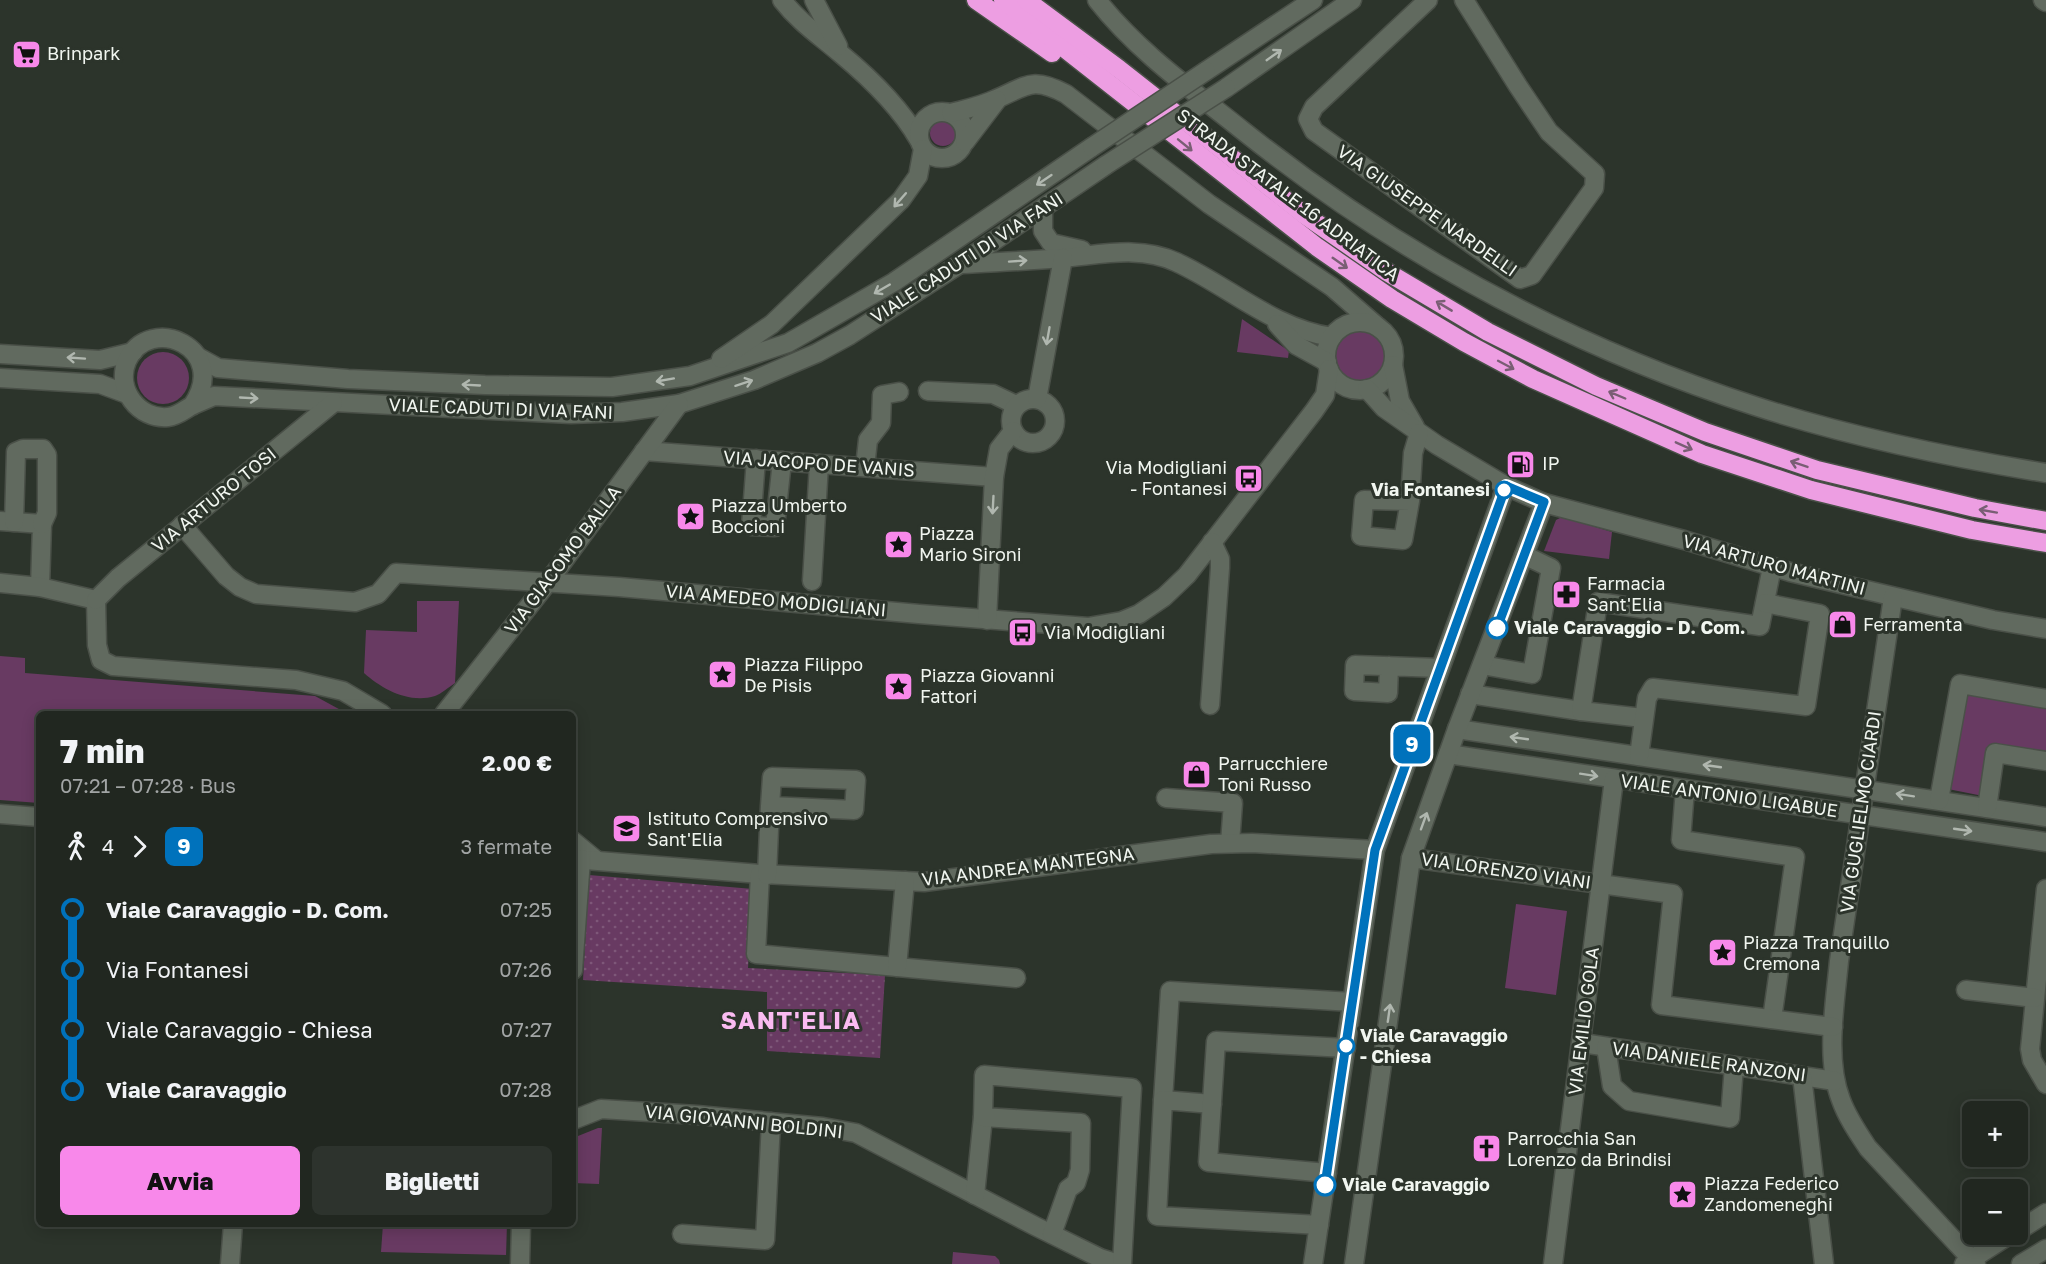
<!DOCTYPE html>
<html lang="it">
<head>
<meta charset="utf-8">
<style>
  :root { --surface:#212720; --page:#2d332d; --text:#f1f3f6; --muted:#a2a5a5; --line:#3e443e; --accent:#f888ea }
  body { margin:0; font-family:"Golos Text",sans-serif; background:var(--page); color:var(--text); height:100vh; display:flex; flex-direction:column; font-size:22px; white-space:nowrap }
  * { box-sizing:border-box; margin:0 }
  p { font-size:20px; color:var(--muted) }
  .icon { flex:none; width:33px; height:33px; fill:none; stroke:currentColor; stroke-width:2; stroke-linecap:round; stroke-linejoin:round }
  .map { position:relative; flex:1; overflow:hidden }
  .side { position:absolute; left:36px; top:711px; width:540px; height:516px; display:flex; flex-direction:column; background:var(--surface); border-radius:9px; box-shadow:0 3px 15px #0003,0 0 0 2px var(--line) }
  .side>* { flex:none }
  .badge { padding:0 12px; border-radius:9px; font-size:21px; line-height:39px }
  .tools { position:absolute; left:1962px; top:1101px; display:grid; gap:12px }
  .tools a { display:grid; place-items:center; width:66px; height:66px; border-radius:9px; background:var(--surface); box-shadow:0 3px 15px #0003,0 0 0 2px var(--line); font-size:30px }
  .map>.badge { position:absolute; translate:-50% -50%; box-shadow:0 0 0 3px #fff }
  .legs { display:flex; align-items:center; gap:9px; height:66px; padding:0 24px; font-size:20px }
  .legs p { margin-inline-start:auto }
  .summary { display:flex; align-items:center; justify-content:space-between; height:102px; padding:0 24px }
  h1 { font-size:33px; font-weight:800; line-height:45px }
  .cta { display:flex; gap:12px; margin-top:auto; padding:12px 24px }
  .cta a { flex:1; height:69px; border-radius:9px; background:var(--accent); color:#111; font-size:24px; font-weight:800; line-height:69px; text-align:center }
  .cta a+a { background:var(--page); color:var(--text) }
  ul { padding:0 24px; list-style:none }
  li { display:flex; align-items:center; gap:21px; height:60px; font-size:22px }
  li i { display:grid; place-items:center; width:9px; height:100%; margin:0 8px; background:currentColor }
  li i::after { content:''; width:15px; height:15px; margin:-8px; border:4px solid; border-radius:50%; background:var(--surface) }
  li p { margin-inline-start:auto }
  li:first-child i { background:linear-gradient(#0000 50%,currentColor 0) }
  li:last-child i { background:linear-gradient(currentColor 50%,#0000 0) }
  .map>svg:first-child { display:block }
</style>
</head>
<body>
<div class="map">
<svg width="2046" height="1264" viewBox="0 0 2046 1264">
  <defs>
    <pattern id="park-dots" width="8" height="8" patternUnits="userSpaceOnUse" patternTransform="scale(1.5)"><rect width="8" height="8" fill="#683a62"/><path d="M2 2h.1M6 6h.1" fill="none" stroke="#7e5779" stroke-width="1.8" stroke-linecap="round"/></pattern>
  </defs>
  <rect width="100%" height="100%" fill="#2c342b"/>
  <g fill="#683a62">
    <circle cx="943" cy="133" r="13"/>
    <polygon points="1242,319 1289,351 1288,358 1237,352"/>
    <circle cx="1361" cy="356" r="25"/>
    <circle cx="163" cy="378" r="26"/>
    <polygon points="1562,517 1612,532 1609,559 1544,551 1556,520"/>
    <path d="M417 601H459L455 683C449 687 441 694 435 696 409 704 382 689 364 673L366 630 417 632Z"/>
    <polygon points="0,656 25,658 25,673 315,696 348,714 39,714 39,803 0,800"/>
    <polygon points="1966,689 2046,703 2046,752 1992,743 1983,796 1948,789"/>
    <polygon points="1516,904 1567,911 1556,995 1505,988"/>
    <polygon points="598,1128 602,1128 599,1184 573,1183 573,1138"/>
    <polygon points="383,1224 507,1224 506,1255 381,1252"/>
    <polygon points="953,1252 995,1256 999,1260 1000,1264 952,1264"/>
  </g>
  <polygon fill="url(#park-dots)" points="589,875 753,889 748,968 885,975 880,1058 767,1051 767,992 583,980"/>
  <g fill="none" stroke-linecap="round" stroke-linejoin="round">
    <defs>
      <g id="minor">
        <path d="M782 0C799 22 820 36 841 54 870 78 900 107 919 140"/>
        <polyline points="814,0 838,46"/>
        <path d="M1097 0C1137 51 1192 90 1242 130 1395 252 1569 346 1755 406 1850 437 1948 457 2046 473"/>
        <polyline points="1428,0 1314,107 1308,119 1314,131 1520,279 1532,275 1594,188 1595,174 1549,132 1518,86 1464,0"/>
        <polyline points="2043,0 2046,2"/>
        <polyline points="1206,71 1313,0"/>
        <polyline points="1226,88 1352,0"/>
        <circle cx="942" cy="135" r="23"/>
        <path d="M951 113C966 109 981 106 996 99 1027 86 1032 76 1066 94L1209 204 1332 287 1378 327"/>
        <polyline points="965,142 997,100"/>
        <polyline points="1043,208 1043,231 1051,243 1082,250"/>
        <path d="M962 264C995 262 1029 261 1062 258 1100 255 1140 245 1176 262 1229 286 1272 328 1332 337"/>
        <circle cx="1360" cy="356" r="34"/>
        <polyline points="1277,324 1296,345 1327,362"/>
        <polyline points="0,354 100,360 133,352"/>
        <polyline points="198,357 218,368 348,379 485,385 612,387 690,376 788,343 894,282 1092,147"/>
        <polyline points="721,359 772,324 901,200 918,176 923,149"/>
        <polyline points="1393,365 1400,401 1415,427"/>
        <polyline points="0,378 100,384 127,394"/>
        <polyline points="1367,389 1384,408 1437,445 1506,486 1544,503 1684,540 1790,572 1993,620 2046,629"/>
        <polyline points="928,391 993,394 1016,405"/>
        <circle cx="1033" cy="421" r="22"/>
        <polyline points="1037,399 1063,258"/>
        <path d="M192 406C232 348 149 312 127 361 115 389 139 420 168 417 178 416 184 410 193 405 200 402 207 399 214 396L571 414 622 412 679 404 754 380 817 353 850 335 960 264 1106 165"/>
        <polyline points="644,451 994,477"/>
        <polyline points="756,459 751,526 775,527 782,461"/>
        <polyline points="865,467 868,440 881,423 882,395 899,392"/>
        <polyline points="1410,501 1403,540 1361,536 1364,500 1410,501 1413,453 1419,433"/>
        <polyline points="0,521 42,524 40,587"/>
        <polyline points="14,522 16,452 23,449 43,449 47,455 47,513 42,524"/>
        <polyline points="182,525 226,576 240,587 256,594 355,602 378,594 396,573 619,587 919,614 1088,627 1122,621 1139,614 1164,597 1187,575 1314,411 1325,395 1329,369"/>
        <polyline points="812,581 819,464"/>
        <polyline points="0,583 40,587 96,600"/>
        <path d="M1893 597 1839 961C1835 1004 1825 1059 1841 1100 1847 1117 1858 1133 1868 1148L1976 1264"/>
        <polyline points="96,600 97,645 101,660 113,666 296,680 343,691 382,714"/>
        <polyline points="96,600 118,578 333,403"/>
        <polyline points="987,620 994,477 999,449 1013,431"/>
        <polyline points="1482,665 1532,674 1551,568 1524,555"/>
        <polyline points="1389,666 1388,693 1354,691 1355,665 1440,668"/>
        <polyline points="1470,694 1581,711"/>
        <polyline points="1210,705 1220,568 1220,559 1212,542"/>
        <polyline points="444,714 548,582 679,404"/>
        <polyline points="1643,718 1581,711 1598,602 1760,626 1772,567"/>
        <polyline points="1457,729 2046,817"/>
        <polyline points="1448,754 2046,842"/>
        <polyline points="1639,756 1647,698 1653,688 1806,706 1820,614 1765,603"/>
        <polyline points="1685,789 1681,840 1795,857 1772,1019"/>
        <polyline points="1166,798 1233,803 1230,843"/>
        <polyline points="1939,800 1960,684 2046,699"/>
        <polyline points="1987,808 1995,753 2046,761"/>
        <polyline points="0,814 39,817"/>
        <polyline points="573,841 596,860"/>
        <polyline points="1411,858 1673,894 1661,1005 1833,1027"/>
        <polyline points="573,859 760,874 924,882 1211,844 1252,843 1375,850"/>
        <polyline points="760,874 756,954 1016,978"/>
        <polyline points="767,875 770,806 854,810 856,780 772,777 770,806"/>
        <polyline points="2046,889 2030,1049 2032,1060 2046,1084"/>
        <polyline points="897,967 905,881"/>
        <polyline points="573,970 581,859"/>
        <polyline points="1966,990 2035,998"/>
        <polyline points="1582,1043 1835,1081"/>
        <polyline points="1606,1047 1612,1086 1629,1101 1730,1118 1734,1066"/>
        <polyline points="1802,1076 1824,1264"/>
        <polyline points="1163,1100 1170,991 1352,1002"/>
        <polyline points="1212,1104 1163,1100 1157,1216 1319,1225"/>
        <polyline points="573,1120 601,1109 697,1115 823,1127 856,1133 1035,1226 1100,1258 1119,1264"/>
        <polyline points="1327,1173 1208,1162 1216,1041 1346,1048"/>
        <polyline points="975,1195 983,1117"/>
        <polyline points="2018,1231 2046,1213"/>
        <polyline points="682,1234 765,1240 771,1122"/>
        <polyline points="1052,1234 1068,1189 1076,1183 1080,1170 1081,1123 983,1117 984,1075 1132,1088 1122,1264"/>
        <polyline points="230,1264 233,1224"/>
        <polyline points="520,1264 521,1224"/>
        <polyline points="1313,1264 1375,850 1506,486"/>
        <polyline points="1354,1264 1411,858 1457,729 1544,503"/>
        <polyline points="1553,1264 1614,779"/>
        <polyline points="1964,1264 2011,1234"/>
        <polyline points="2021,1264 2046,1249"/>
      </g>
      <g id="highway">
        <polyline points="976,0 1052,53"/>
        <polyline points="1003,0 1317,247 1392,299 1464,342 1533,379 1702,454 1811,490 1972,530 2046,543"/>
        <polyline points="1026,0 1119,69 1302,213 1387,272 1488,332 1596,386 1705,432 1817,470 1975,508 2046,521"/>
      </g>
    </defs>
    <use href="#minor" stroke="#4a5048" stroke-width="21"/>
    <use href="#highway" stroke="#4a5048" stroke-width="21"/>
    <use href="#minor" stroke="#616a5f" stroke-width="18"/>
    <use href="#highway" stroke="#ed9ee2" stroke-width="18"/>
    <defs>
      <g id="minor-bridge">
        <polyline points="1092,147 1206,71"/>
        <polyline points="1106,165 1226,88"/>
      </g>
    </defs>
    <use href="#minor-bridge" stroke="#4a5048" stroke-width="21" stroke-linecap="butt"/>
    <use href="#minor-bridge" stroke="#616a5f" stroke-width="18"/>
  </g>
  <defs><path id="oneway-shaft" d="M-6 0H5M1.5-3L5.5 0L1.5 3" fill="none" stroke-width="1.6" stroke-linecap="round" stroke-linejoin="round" transform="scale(1.5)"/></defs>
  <g stroke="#b0b7af">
    <use href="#oneway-shaft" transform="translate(1274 55) rotate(-35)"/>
    <use href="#oneway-shaft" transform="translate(1044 180) rotate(146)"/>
    <use href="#oneway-shaft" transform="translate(900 200) rotate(131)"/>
    <use href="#oneway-shaft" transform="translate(1018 261) rotate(-4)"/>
    <use href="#oneway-shaft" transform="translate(882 289) rotate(150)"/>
    <use href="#oneway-shaft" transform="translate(1048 336) rotate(100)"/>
    <use href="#oneway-shaft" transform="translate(76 358) rotate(-176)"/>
    <use href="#oneway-shaft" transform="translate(665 380) rotate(170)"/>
    <use href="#oneway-shaft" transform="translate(744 383) rotate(-18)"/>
    <use href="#oneway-shaft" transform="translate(471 385) rotate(-177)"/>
    <use href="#oneway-shaft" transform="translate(249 398) rotate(3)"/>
    <use href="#oneway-shaft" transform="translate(993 505) rotate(93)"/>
    <use href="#oneway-shaft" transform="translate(1519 738) rotate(-172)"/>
    <use href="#oneway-shaft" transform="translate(1712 766) rotate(-172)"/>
    <use href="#oneway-shaft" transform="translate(1589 775) rotate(9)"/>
    <use href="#oneway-shaft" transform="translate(1905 795) rotate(-171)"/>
    <use href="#oneway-shaft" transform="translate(1424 821) rotate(-70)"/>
    <use href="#oneway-shaft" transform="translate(1963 830) rotate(8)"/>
    <use href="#oneway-shaft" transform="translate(1389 1013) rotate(-82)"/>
  </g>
  <g stroke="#795e74">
    <use href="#oneway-shaft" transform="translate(1185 145) rotate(39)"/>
    <use href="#oneway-shaft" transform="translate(1340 263) rotate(35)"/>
    <use href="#oneway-shaft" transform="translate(1444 306) rotate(-149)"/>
    <use href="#oneway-shaft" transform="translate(1506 365) rotate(28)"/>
    <use href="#oneway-shaft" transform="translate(1617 395) rotate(-157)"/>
    <use href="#oneway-shaft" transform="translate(1684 446) rotate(24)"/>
    <use href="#oneway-shaft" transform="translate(1799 464) rotate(-161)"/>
    <use href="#oneway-shaft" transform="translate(1988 511) rotate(-170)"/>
  </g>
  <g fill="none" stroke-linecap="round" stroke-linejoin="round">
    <defs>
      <polyline id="line-1" points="1325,1185 1375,850 1506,486 1544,502 1497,628"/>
    </defs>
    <use href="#line-1" stroke="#fff" stroke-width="14"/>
    <use href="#line-1" stroke="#0072bc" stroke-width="9"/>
  </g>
  <defs>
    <symbol id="supermarket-square" viewBox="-11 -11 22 22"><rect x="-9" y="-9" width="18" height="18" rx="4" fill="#f888ea" stroke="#2c342b"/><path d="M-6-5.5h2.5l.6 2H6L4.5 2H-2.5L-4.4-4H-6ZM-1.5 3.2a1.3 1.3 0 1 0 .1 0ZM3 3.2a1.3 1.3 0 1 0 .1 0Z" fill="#111"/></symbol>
    <symbol id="fuel-square" viewBox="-11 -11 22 22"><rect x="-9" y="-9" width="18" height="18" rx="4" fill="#f888ea" stroke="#2c342b"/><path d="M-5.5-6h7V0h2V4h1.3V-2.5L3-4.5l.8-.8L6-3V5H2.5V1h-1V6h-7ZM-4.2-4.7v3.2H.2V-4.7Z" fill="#111"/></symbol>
    <symbol id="bus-square" viewBox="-11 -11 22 22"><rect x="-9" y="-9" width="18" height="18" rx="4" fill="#f888ea" stroke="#2c342b"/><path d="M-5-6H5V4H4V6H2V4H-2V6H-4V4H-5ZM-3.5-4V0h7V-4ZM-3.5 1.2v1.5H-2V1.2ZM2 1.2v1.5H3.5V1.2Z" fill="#111"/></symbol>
    <symbol id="sight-square" viewBox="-11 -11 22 22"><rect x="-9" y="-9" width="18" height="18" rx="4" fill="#f888ea" stroke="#2c342b"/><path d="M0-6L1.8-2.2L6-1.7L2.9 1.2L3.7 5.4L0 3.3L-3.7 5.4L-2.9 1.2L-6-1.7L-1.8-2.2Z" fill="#111"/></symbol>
    <symbol id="pharmacy-square" viewBox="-11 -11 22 22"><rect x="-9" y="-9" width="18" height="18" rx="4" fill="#f888ea" stroke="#2c342b"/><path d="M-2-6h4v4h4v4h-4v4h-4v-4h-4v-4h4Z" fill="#111"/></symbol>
    <symbol id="shop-square" viewBox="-11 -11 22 22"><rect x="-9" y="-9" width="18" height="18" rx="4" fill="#f888ea" stroke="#2c342b"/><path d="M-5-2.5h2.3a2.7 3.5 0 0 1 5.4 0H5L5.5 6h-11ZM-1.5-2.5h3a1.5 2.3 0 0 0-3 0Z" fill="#111"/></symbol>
    <symbol id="school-square" viewBox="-11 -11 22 22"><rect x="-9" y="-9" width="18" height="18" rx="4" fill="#f888ea" stroke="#2c342b"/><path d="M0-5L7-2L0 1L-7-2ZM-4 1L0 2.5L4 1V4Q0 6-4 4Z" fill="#111"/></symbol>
    <symbol id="church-square" viewBox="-11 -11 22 22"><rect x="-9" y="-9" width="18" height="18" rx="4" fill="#f888ea" stroke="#2c342b"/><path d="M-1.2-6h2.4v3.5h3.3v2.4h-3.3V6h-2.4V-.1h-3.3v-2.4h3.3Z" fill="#111"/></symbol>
  </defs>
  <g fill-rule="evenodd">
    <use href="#supermarket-square" x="10" y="38" width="33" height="33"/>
    <use href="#fuel-square" x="1504" y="448" width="33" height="33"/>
    <use href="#bus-square" x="1232" y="462" width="33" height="33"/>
    <use href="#sight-square" x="674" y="500" width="33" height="33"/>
    <use href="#sight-square" x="882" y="528" width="33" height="33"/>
    <use href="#pharmacy-square" x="1550" y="578" width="33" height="33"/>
    <use href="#shop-square" x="1826" y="608" width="33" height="33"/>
    <use href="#bus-square" x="1006" y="616" width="33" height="33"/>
    <use href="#sight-square" x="706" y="658" width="33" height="33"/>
    <use href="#sight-square" x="882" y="670" width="33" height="33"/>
    <use href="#shop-square" x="1180" y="758" width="33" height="33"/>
    <use href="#school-square" x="610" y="812" width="33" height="33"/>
    <use href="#sight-square" x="1706" y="936" width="33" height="33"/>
    <use href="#church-square" x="1470" y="1132" width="33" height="33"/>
    <use href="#sight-square" x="1666" y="1178" width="33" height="33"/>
  </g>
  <g fill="#fff" stroke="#0072bc" stroke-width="3">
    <circle cx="1504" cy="490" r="8"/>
    <circle cx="1497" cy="628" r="10"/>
    <circle cx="1346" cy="1046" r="8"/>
    <circle cx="1325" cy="1185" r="10"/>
  </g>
  <g text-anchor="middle" stroke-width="6" stroke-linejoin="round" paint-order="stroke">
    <g font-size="18" fill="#f1f6f0" stroke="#2c342b" text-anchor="start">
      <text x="47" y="60">Brinpark</text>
      <text x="1542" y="470">IP</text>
      <text x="1227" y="474" text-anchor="end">Via Modigliani<tspan x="1227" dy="21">- Fontanesi</tspan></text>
      <text x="711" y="512">Piazza Umberto<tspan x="711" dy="21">Boccioni</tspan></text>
      <text x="919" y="540">Piazza<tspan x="919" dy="21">Mario Sironi</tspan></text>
      <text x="1587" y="590">Farmacia<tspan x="1587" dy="21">Sant'Elia</tspan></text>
      <text x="1863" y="631">Ferramenta</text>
      <text x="1044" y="639">Via Modigliani</text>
      <text x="744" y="671">Piazza Filippo<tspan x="744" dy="21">De Pisis</tspan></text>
      <text x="920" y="682">Piazza Giovanni<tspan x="920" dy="21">Fattori</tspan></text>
      <text x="1218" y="770">Parrucchiere<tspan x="1218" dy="21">Toni Russo</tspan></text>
      <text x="647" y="825">Istituto Comprensivo<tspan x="647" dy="21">Sant'Elia</tspan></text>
      <text x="1743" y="949">Piazza Tranquillo<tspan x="1743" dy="21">Cremona</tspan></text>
      <text x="1507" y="1145">Parrocchia San<tspan x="1507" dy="21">Lorenzo da Brindisi</tspan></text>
      <text x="1704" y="1190">Piazza Federico<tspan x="1704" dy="21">Zandomeneghi</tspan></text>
    </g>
    <g font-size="18" fill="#f1f6f0" stroke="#2c342b">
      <text transform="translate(1288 195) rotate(37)" y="6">STRADA STATALE 16 ADRIATICA</text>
      <text transform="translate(1427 211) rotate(35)" y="6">VIA GIUSEPPE NARDELLI</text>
      <text transform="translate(967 258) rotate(-33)" y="6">VIALE CADUTI DI VIA FANI</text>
      <text transform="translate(501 409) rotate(2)" y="6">VIALE CADUTI DI VIA FANI</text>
      <text transform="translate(819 464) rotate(4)" y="6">VIA JACOPO DE VANIS</text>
      <text transform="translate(214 500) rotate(-39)" y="6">VIA ARTURO TOSI</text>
      <text transform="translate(563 560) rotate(-53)" y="6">VIA GIACOMO BALLA</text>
      <text transform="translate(1774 565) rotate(15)" y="6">VIA ARTURO MARTINI</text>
      <text transform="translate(776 601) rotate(5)" y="6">VIA AMEDEO MODIGLIANI</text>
      <text transform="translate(1729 796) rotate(8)" y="6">VIALE ANTONIO LIGABUE</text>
      <text transform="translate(1861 812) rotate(-82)" y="6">VIA GUGLIELMO CIARDI</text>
      <text transform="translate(1028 867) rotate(-7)" y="6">VIA ANDREA MANTEGNA</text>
      <text transform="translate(1506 871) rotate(8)" y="6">VIA LORENZO VIANI</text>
      <text transform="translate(1584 1021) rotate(-83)" y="6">VIA EMILIO GOLA</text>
      <text transform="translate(1709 1062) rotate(8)" y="6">VIA DANIELE RANZONI</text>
      <text transform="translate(744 1122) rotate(6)" y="6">VIA GIOVANNI BOLDINI</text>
    </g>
    <g font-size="18" font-weight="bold" fill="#f1f6f0" stroke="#2c342b" text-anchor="start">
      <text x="1490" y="496" text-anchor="end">Via Fontanesi</text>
      <text x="1514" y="634">Viale Caravaggio - D. Com.</text>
      <text x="1360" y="1042">Viale Caravaggio<tspan x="1360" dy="21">- Chiesa</tspan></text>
      <text x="1342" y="1191">Viale Caravaggio</text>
    </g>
    <g font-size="24" font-weight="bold" letter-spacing="1.5" fill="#fabbf1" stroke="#2c342b">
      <text x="791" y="1029">SANT'ELIA</text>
    </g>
  </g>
</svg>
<div class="tools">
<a>+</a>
<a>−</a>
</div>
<b class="badge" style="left:1412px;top:744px;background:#0072bc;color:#fff">9</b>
<section class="side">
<div class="summary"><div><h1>7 min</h1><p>07:21 – 07:28 · Bus</p></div><b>2.00 €</b></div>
<div class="legs"><svg class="icon" aria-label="walk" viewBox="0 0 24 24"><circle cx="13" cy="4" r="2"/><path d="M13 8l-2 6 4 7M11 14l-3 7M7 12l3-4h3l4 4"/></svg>4<svg class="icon" aria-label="forward" viewBox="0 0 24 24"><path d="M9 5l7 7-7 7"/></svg><b class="badge" style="background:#0072bc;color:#fff">9</b><p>3 fermate</p></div>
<ul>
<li><i style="color:#0072bc"></i><b>Viale Caravaggio - D. Com.</b><p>07:25</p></li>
<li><i style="color:#0072bc"></i><span>Via Fontanesi</span><p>07:26</p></li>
<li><i style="color:#0072bc"></i><span>Viale Caravaggio - Chiesa</span><p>07:27</p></li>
<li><i style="color:#0072bc"></i><b>Viale Caravaggio</b><p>07:28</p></li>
</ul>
<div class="cta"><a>Avvia</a><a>Biglietti</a></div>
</section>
</div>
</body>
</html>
